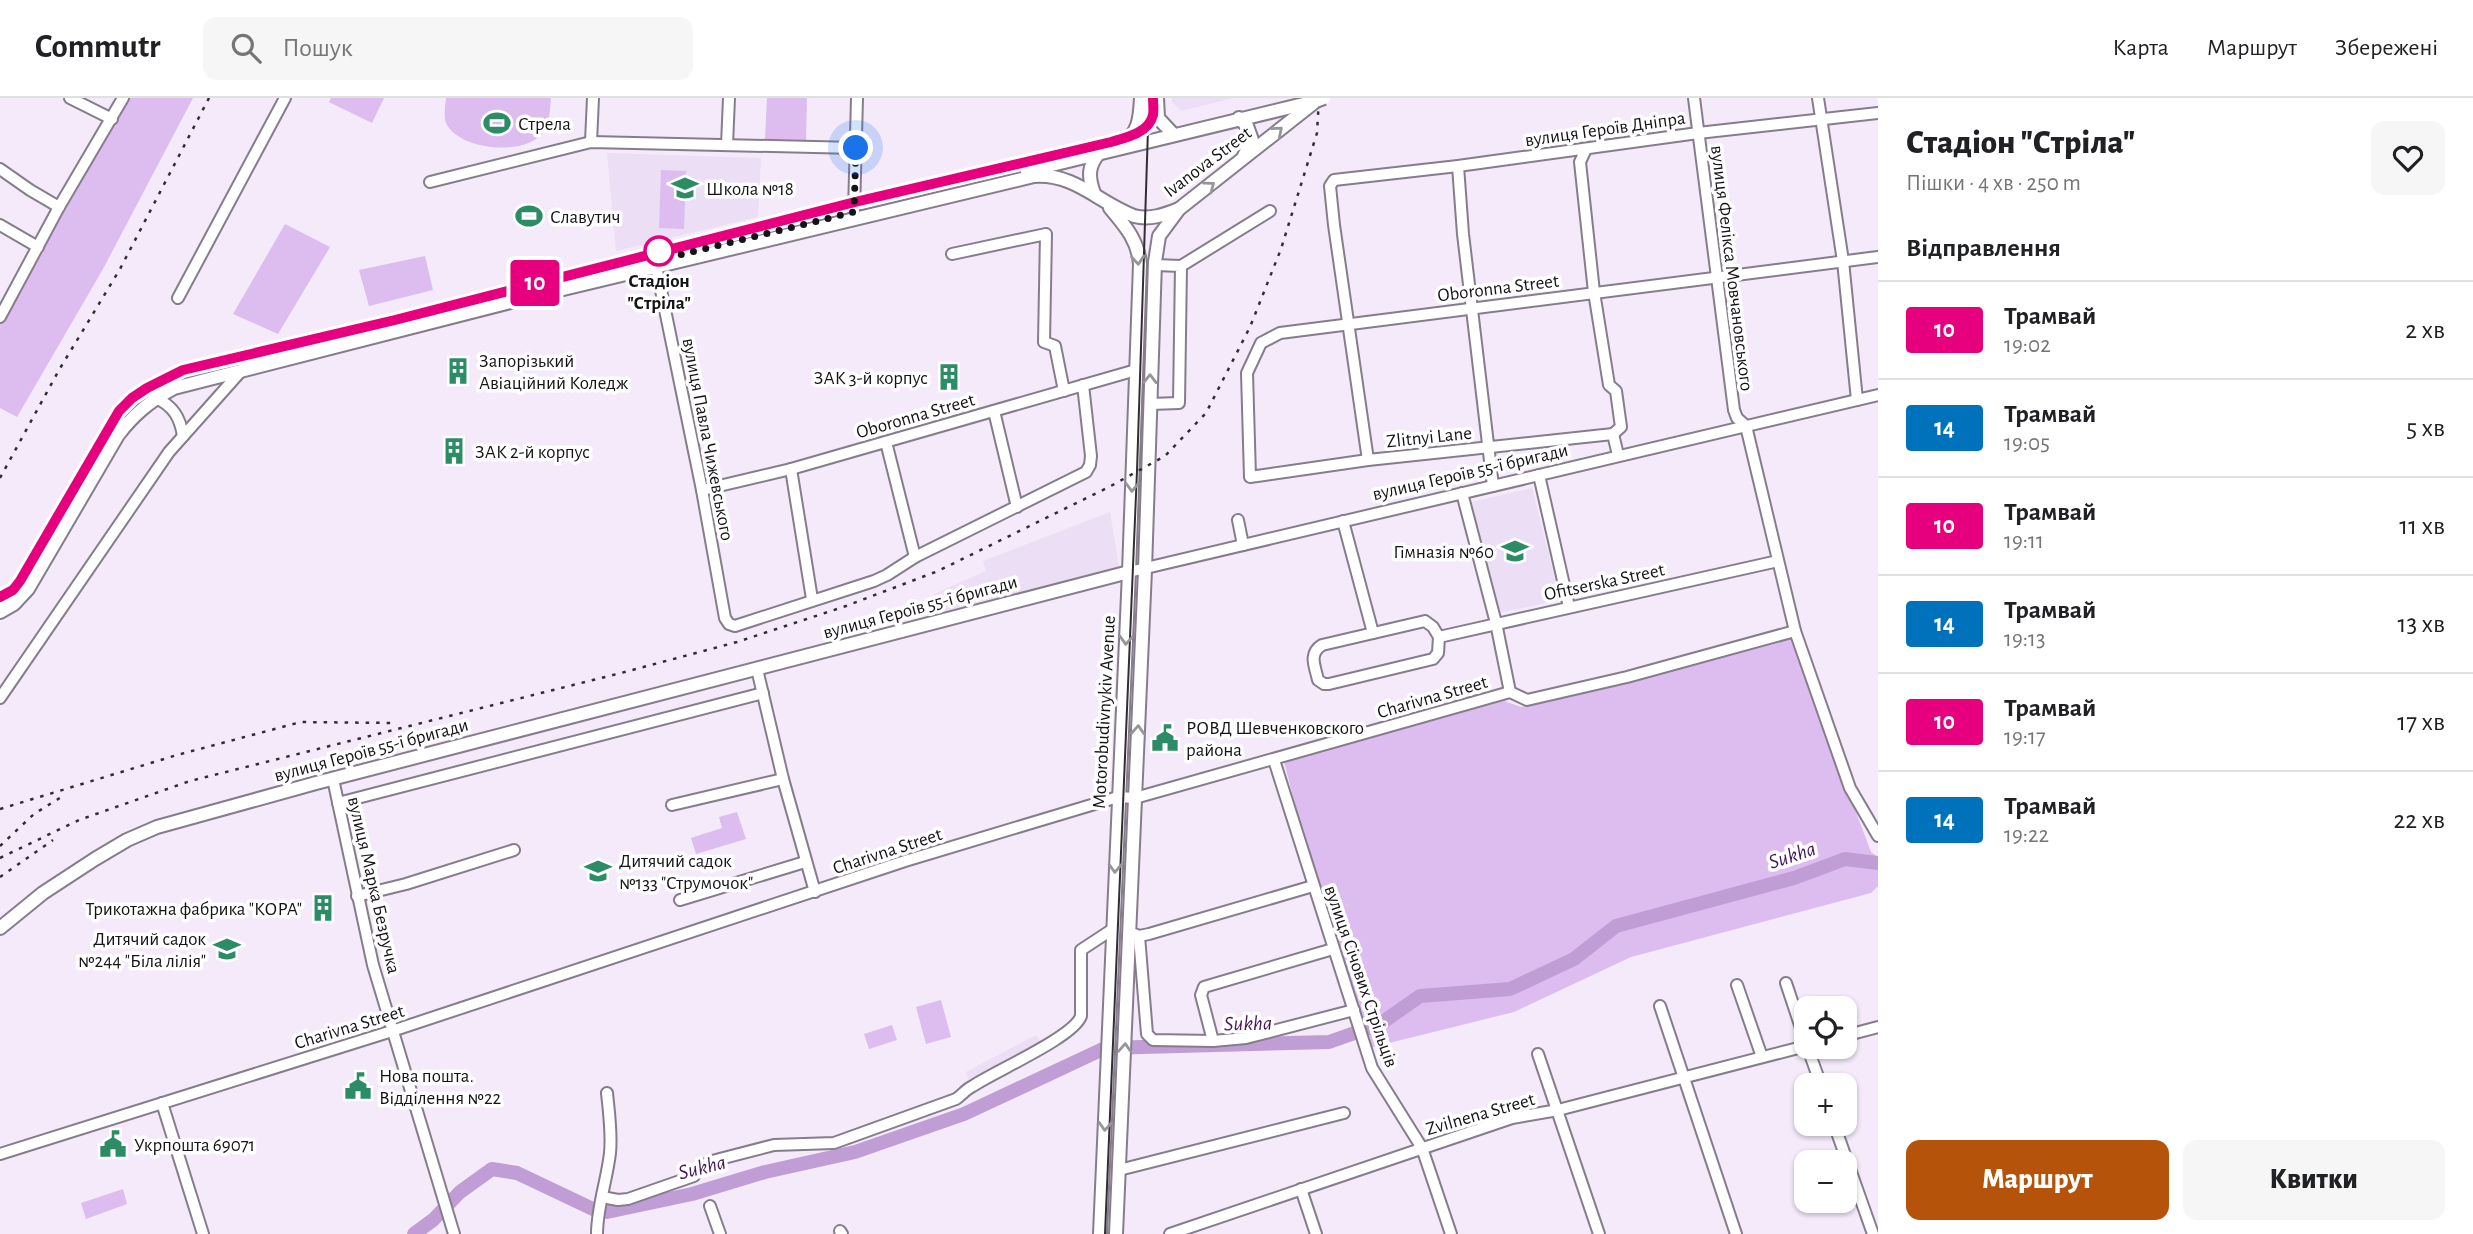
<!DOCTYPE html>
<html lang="uk">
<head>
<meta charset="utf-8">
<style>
  :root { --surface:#fff; --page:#f6f6f6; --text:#202124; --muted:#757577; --line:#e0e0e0; --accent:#b45309 }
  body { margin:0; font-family:"Alegreya Sans",sans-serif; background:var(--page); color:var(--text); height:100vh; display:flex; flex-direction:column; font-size:26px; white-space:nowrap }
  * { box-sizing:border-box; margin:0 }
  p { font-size:23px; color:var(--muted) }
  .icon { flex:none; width:38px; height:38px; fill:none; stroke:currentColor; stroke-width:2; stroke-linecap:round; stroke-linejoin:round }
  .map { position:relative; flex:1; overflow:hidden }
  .panel { display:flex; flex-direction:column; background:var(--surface); width:595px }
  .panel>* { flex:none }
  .badge { padding:0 14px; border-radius:5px; font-size:24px; line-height:46px }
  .tools { position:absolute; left:1794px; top:898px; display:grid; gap:14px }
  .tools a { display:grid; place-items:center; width:63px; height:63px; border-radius:14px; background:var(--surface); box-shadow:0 2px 5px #0004; font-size:35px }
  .you { position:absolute; width:35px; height:35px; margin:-18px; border:5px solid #fff; border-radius:50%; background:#1a73e8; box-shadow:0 0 0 10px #1a73e833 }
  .map>.badge { position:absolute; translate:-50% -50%; box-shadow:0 0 0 4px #fff }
  h2 { padding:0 28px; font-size:26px; line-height:63px }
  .round { display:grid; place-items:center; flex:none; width:74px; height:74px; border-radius:14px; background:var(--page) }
  .overview { display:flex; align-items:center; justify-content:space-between; height:119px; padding:0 28px }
  h1 { font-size:33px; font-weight:800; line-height:52px }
  .cta { display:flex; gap:14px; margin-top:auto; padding:14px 28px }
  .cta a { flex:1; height:80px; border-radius:14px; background:var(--accent); color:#fff; font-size:28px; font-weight:800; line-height:80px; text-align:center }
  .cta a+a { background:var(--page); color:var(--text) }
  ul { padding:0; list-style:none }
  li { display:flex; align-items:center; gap:21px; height:98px; padding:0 28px; border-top:2px solid var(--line) }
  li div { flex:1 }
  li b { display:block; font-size:26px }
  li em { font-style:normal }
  li .badge { min-width:77px; font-weight:700; text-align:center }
  header { display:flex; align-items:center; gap:42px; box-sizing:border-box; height:98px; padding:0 35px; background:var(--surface); border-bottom:2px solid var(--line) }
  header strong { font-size:33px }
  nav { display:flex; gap:38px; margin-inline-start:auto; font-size:24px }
  .search { width:490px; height:63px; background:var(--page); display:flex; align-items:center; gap:18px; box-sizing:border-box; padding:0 24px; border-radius:14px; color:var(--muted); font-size:26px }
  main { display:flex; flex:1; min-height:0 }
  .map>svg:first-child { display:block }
</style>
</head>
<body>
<header>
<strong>Commutr</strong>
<div class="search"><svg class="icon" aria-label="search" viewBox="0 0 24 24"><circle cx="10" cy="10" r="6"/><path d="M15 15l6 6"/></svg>Пошук</div>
<nav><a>Карта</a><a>Маршрут</a><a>Збережені</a></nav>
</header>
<main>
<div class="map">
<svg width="1878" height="1136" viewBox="0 0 1878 1136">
  <rect width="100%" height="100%" fill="#f4eafa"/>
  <g fill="#ecdef4">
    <polygon points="1172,0 1234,0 1181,13 1172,4"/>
    <polygon points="607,55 761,60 758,119 616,153"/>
    <polygon points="1532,390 1560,502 1498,515 1471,404"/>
    <polygon points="1110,414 1119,469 941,519 934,496 986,473 983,463"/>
    <polygon points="1036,937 1044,948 970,989 966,974"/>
  </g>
  <g fill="#ddbcf0">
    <polygon points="129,0 193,0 103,171 17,319 0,310 0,227"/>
    <polygon points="331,0 384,0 372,25 329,4"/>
    <path d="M446 0H551C550 10 550 23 545 32 529 59 462 53 447 27 443 19 445 9 446 0Z"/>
    <polygon points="767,0 807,0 806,42 765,41"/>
    <polygon points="661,72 686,73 684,131 659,130"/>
    <polygon points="285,126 330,149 278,236 233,216"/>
    <polygon points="425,158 433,192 369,208 359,172"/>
    <polygon points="1790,539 1871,754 1878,759 1878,788 1871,795 1631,859 1514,914 1369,950 1316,786 1284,664 1504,603 1521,609"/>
    <polygon points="737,714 746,741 696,756 691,740 722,730 719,719"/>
    <polygon points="941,902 951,939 926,946 916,909"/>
    <polygon points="892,927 897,942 869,951 864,936"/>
    <polygon points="123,1091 127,1106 86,1121 81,1105"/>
  </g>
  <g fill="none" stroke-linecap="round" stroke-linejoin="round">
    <g stroke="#c19dd6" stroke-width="14">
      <polyline points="607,1114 692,1096 765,1074 855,1054 964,1016 1105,950 1329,944 1380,926 1420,898 1510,891 1574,861 1616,828 1794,780 1845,761 1878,765"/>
      <polyline points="414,1136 433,1122 460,1094 492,1071 517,1075 595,1112"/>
    </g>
    <defs>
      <g id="minor">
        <polyline points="70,0 112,21"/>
        <polyline points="1694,0 1734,312 1737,320 1746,328 1795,533 1850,690 1878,738"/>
        <polyline points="1818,0 1843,163 1857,302"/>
        <polyline points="591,44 593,0"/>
        <polyline points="727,47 729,0"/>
        <polyline points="1586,51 1580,64 1594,194 1609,287 1616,293 1621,329 1613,336 1618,357"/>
        <polyline points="1458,68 1463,136 1493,388"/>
        <polyline points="0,71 30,92 59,109"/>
        <polyline points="430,84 591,44 856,50"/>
        <polyline points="854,114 857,0"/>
        <polyline points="0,127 38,149"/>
        <polyline points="952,156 1046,136 1044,244 1055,248 1064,293"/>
        <polyline points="655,163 702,392 725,520 729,526 735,528 874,483 887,477 915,459 1086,374 1090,367 1091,358 1083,287"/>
        <polyline points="1181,168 1270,113"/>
        <polyline points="178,200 285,0"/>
        <polyline points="0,219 59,109 123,0"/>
        <path d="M156 300C173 308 180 319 183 338"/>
        <polyline points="1150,306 1179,305 1181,168 1155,167"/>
        <polyline points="994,313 1017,409"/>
        <polyline points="1613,336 1368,362 1250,379 1247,275 1261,245 1280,235 1878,159"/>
        <polyline points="886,344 915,459"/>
        <polyline points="1368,362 1334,127 1330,88 1334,82 1458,68 1698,35 1878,15"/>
        <polyline points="791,371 812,501"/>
        <polyline points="1539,377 1569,509"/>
        <polyline points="702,392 791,371 1136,272"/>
        <polyline points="1462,395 1496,525 1510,594"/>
        <polyline points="1238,422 1243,447"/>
        <polyline points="1343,423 1373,535"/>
        <polyline points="1129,474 1878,297"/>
        <path d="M1439 539 1438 555 1433 561 1329 586H1324L1318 582C1315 568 1308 556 1322 547L1425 523 1433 529 1439 539 1778 463"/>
        <polyline points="757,571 783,681 815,794"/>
        <polyline points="0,600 169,354 250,263"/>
        <polyline points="1274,662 1372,970 1422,1050 1451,1136"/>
        <polyline points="333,681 373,867 454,1136"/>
        <polyline points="338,705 763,595"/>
        <polyline points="672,707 783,681"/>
        <polyline points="357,798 406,786 514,752"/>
        <polyline points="680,802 805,764"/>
        <polyline points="1134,836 1139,838 1149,836 1313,788"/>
        <polyline points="1139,838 1147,936 1153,942 1213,943 1246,940 1354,912"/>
        <polyline points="1786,885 1806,945"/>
        <polyline points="1737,887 1762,959"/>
        <polyline points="1660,908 1736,1136"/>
        <polyline points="1844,938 1878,929"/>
        <polyline points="1213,943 1201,897 1204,889 1333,851"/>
        <polyline points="1807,948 1821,987"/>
        <polyline points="1538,956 1599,1136"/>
        <polyline points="162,1005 203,1136"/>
        <polyline points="1834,1026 1873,1136"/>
        <polyline points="0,1056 392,933 905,763 1118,699 1135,700 1510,594 1527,602 1627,579 1795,533"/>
        <polyline points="1119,1072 1344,1015"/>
        <polyline points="1301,1091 1316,1136"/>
        <path d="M602 1099 618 1102 628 1101 694 1078 702 1068 712 1063 774 1047 834 1045 956 1001C962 997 966 991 973 988 995 973 1074 939 1081 918V852L1113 831"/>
        <polyline points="710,1108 720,1136"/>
        <polyline points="840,1133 842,1136"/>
        <path d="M597 1136C597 1109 607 1082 610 1055 612 1035 609 1015 607 995"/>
        <polyline points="1170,1136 1512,1020 1558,1012 1806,948"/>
      </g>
      <g id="major">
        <polyline points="1157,0 1158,20 1173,36"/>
        <polyline points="1239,20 1247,28 1252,42 1244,58"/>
        <path d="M1120 48C1139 36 1140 20 1141 0"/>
        <polyline points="1027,73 1312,4"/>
        <path d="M1094 95C1088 79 1088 68 1099 55"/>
        <polyline points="0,505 11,499 18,492"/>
        <path d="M0 514 14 506 28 491 118 337C134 316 150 303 174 290L534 198 1034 78C1075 75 1099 105 1134 118 1150 122 1164 117 1179 111L1316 3"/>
        <polyline points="0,830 43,795 95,761 127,742 157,729 316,685 1129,474"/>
        <path d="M1100 1136 1129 474 1140 166C1138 142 1125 128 1110 110"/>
        <polyline points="1116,1136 1145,472 1155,164 1159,138 1179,111"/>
      </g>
    </defs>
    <use href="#minor" stroke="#867d8b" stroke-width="14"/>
    <use href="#major" stroke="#867d8b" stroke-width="16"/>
    <use href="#minor" stroke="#fff" stroke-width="10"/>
    <use href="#major" stroke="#fff" stroke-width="12"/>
    <g stroke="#312d34" stroke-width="2">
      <path d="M0 499 13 491 20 483 119 313 132 300 147 290 183 272 395 222 854 104 1111 44C1129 39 1142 35 1153 18"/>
      <polyline points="1105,1136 1137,373 1149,0"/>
    </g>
    <g stroke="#312d34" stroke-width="2.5" stroke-dasharray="3.5 7" stroke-linecap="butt">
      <polyline points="0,380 59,272 120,171 209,0"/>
      <polyline points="0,711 177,657 301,624 393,625"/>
      <polyline points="0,748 34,716 63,698"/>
      <polyline points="0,760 79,722 190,683 621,575 737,544 846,508 938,473 1109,389 1165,358 1206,315 1250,229 1281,151 1317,35 1319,0"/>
      <polyline points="0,779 53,742"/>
    </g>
    <defs>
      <polyline id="major-bridge" points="1316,3 1324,0"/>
    </defs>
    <use href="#major-bridge" stroke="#867d8b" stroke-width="16" stroke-linecap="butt"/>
    <use href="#major-bridge" stroke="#fff" stroke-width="12"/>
  </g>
  <defs><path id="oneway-chevron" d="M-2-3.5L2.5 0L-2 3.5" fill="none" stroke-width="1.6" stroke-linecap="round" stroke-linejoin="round" transform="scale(1.75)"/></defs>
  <g stroke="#969597">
    <use href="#oneway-chevron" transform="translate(1278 33) rotate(-40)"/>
    <use href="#oneway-chevron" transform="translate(1210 88) rotate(-37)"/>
    <use href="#oneway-chevron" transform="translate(1138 162) rotate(85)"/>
    <use href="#oneway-chevron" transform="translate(1150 281) rotate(-89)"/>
    <use href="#oneway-chevron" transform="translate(1132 389) rotate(92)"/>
    <use href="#oneway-chevron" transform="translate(1126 542) rotate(93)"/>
    <use href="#oneway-chevron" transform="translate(1138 632) rotate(-87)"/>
    <use href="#oneway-chevron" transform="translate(1115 770) rotate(92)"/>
    <use href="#oneway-chevron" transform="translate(1125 950) rotate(-87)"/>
    <use href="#oneway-chevron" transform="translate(1105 1028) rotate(93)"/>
  </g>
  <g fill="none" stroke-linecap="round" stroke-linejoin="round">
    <defs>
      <path id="line" d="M0 499 13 492 20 483 119 313 132 300 147 290 183 272 395 222 855 104 1111 44C1125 40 1149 35 1153 17 1154 12 1153 5 1153 0"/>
    </defs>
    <use href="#line" stroke="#fff" stroke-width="16"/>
    <use href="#line" stroke="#e6007e" stroke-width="10"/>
    <polyline stroke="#161318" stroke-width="7" stroke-dasharray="0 12.6" points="659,153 655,163 854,114 856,50"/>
  </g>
  <defs>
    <symbol id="stadium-bare" viewBox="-9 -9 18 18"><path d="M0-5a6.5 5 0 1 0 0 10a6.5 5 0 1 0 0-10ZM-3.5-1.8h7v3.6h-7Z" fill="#2c8c65" stroke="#fff" stroke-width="2.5" paint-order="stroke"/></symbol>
    <symbol id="school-bare" viewBox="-9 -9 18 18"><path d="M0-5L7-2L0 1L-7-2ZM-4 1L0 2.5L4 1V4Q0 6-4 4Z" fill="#2c8c65" stroke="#fff" stroke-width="2.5" paint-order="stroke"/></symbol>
    <symbol id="building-bare" viewBox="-9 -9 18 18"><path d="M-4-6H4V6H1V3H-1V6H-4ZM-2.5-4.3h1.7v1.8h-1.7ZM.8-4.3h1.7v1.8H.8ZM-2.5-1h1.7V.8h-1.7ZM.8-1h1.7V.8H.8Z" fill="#2c8c65" stroke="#fff" stroke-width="2.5" paint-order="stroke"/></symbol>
    <symbol id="civic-bare" viewBox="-9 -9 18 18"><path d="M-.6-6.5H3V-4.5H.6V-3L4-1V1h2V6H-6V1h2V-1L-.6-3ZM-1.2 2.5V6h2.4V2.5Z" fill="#2c8c65" stroke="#fff" stroke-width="2.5" paint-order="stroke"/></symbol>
  </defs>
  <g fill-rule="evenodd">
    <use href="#stadium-bare" x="478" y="6" width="38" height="38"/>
    <use href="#school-bare" x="666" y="71" width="38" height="38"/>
    <use href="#stadium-bare" x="510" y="99" width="38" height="38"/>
    <use href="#building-bare" x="439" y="254" width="38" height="38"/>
    <use href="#building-bare" x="930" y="260" width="38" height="38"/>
    <use href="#building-bare" x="435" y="334" width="38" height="38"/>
    <use href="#school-bare" x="1496" y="434" width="38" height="38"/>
    <use href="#civic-bare" x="1146" y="621" width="38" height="38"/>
    <use href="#school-bare" x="579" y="754" width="38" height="38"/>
    <use href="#building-bare" x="304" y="791" width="38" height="38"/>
    <use href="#school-bare" x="208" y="832" width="38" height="38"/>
    <use href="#civic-bare" x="339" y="969" width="38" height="38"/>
    <use href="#civic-bare" x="94" y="1027" width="38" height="38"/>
  </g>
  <circle fill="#fff" stroke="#e6007e" stroke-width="3.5" cx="659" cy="153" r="14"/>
  <g text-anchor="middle" stroke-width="7" stroke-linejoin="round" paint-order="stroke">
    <g font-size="19" fill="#161318" stroke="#fff" text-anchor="start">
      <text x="518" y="32">Стрела</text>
      <text x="706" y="97">Школа №18</text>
      <text x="550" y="125">Славутич</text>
      <text x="479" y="269">Запорізький<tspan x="479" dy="22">Авіаційний Коледж</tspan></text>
      <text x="928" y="286" text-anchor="end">ЗАК 3-й корпус</text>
      <text x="475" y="360">ЗАК 2-й корпус</text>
      <text x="1494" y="460" text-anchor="end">Гімназія №60</text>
      <text x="1186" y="636">РОВД Шевченковского<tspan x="1186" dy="22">района</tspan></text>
      <text x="619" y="769">Дитячий садок<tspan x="619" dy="22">№133 "Струмочок"</tspan></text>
      <text x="302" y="817" text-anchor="end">Трикотажна фабрика "КОРА"</text>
      <text x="206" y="847" text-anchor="end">Дитячий садок<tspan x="206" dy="22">№244 "Біла лілія"</tspan></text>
      <text x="379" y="984">Нова пошта.<tspan x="379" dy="22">Відділення №22</tspan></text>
      <text x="134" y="1053">Укрпошта 69071</text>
    </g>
    <g font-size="19" fill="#161318" stroke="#fff">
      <text transform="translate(1605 30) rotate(-8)" y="7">вулиця Героїв Дніпра</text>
      <text transform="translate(1207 63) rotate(-37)" y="7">Ivanova Street</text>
      <text transform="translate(1733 170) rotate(83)" y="7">вулиця Фелікса Мовчановського</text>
      <text transform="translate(1498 189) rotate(-7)" y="7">Oboronna Street</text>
      <text transform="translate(915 317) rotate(-16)" y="7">Oboronna Street</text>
      <text transform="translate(1429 338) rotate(-6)" y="7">Zlitnyi Lane</text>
      <text transform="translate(709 341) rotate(79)" y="7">вулиця Павла Чижевського</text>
      <text transform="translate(1470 373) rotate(-13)" y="7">вулиця Героїв 55-ї бригади</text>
      <text transform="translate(1604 483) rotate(-12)" y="7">Ofitserska Street</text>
      <text transform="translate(920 508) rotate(-15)" y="7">вулиця Героїв 55-ї бригади</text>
      <text transform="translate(1432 598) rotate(-16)" y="7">Charivna Street</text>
      <text transform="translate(1103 614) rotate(-87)" y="7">Motorobudivnykiv Avenue</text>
      <text transform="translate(371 651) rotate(-15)" y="7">вулиця Героїв 55-ї бригади</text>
      <text transform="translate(887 752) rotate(-18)" y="7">Charivna Street</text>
      <text transform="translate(375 787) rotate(77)" y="7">вулиця Марка Безручка</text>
      <text transform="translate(1362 878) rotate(71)" y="7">вулиця Січових Стрільців</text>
      <text transform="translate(349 928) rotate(-17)" y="7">Charivna Street</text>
      <text transform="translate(1480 1015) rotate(-16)" y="7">Zvilnena Street</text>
    </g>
    <g font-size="19" font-weight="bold" fill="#161318" stroke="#fff">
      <text x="659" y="189">Стадіон<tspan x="659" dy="22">"Стріла"</tspan></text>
    </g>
    <g font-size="21" font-style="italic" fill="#44175a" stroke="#fff">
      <text transform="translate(1792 757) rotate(-18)" y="7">Sukha</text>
      <text transform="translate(1248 925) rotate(-1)" y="7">Sukha</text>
      <text transform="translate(702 1069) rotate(-14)" y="7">Sukha</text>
    </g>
  </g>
</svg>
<div class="tools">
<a><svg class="icon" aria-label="locate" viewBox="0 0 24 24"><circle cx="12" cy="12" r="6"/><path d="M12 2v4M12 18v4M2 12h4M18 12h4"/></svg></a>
<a>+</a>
<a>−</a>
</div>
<div class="you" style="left:856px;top:50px"></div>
<b class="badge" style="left:535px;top:185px;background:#e6007e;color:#fff">10</b>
</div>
<section class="panel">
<div class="overview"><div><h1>Стадіон &quot;Стріла&quot;</h1><p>Пішки · 4 хв · 250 m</p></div><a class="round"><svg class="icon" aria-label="heart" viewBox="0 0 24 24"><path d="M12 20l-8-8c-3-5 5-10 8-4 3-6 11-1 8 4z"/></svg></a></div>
<h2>Відправлення</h2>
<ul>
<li><span class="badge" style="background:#e6007e;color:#fff">10</span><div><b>Трамвай</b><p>19:02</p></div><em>2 хв</em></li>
<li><span class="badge" style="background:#0072bc;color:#fff">14</span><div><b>Трамвай</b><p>19:05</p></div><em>5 хв</em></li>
<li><span class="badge" style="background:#e6007e;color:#fff">10</span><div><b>Трамвай</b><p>19:11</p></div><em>11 хв</em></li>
<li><span class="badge" style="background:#0072bc;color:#fff">14</span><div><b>Трамвай</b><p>19:13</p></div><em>13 хв</em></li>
<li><span class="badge" style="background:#e6007e;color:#fff">10</span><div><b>Трамвай</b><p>19:17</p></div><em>17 хв</em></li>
<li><span class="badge" style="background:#0072bc;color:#fff">14</span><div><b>Трамвай</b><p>19:22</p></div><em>22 хв</em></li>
</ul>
<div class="cta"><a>Маршрут</a><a>Квитки</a></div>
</section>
</main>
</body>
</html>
